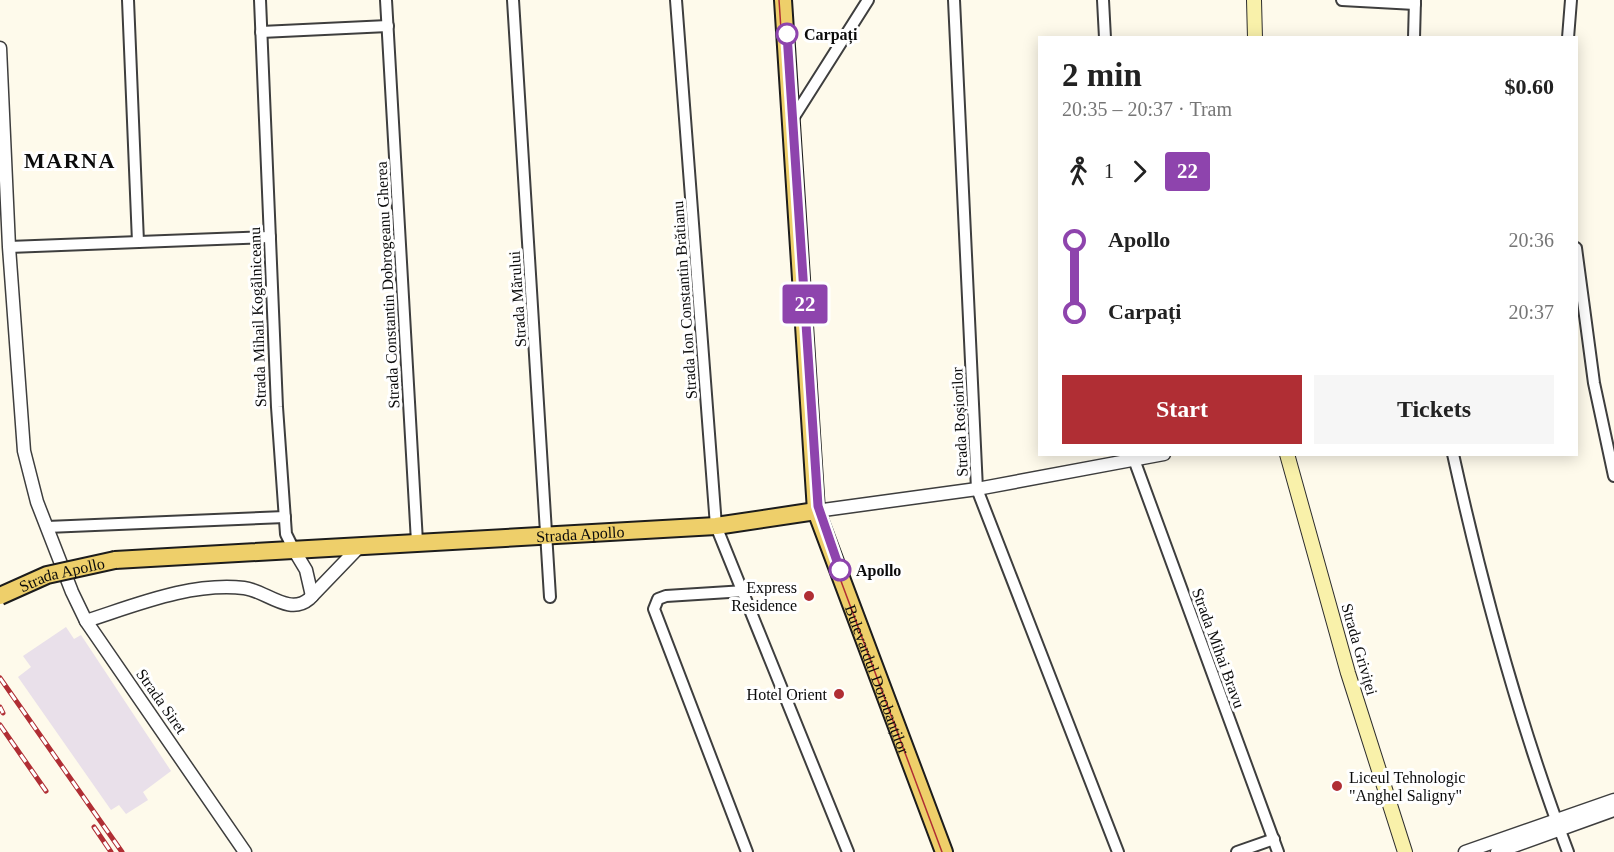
<!DOCTYPE html>
<html lang="en">
<head>
<meta charset="utf-8">
<style>
  :root { --surface:#fff; --page:#f6f6f6; --text:#222; --muted:#767676; --accent:#b02e34 }
  body { margin:0; font-family:"Times New Roman",serif; background:var(--page); color:var(--text); height:100vh; display:flex; flex-direction:column; font-size:22px; white-space:nowrap }
  * { box-sizing:border-box; margin:0 }
  p { font-size:20px; color:var(--muted) }
  .icon { flex:none; width:33px; height:33px; fill:none; stroke:currentColor; stroke-width:2; stroke-linecap:round; stroke-linejoin:round }
  .map { position:relative; flex:1; overflow:hidden }
  .side { position:absolute; left:1038px; top:36px; width:540px; height:420px; display:flex; flex-direction:column; background:var(--surface); border-radius:0px; box-shadow:0 3px 15px #0003 }
  .side>* { flex:none }
  .badge { padding:0 12px; border-radius:4px; font-size:21px; line-height:39px }
  .map>.badge { position:absolute; translate:-50% -50%; box-shadow:0 0 0 3px #fff }
  .legs { display:flex; align-items:center; gap:9px; height:66px; padding:0 24px; font-size:20px }
  .legs p { margin-inline-start:auto }
  .overview { display:flex; align-items:center; justify-content:space-between; height:102px; padding:0 24px }
  h1 { font-size:33px; font-weight:600; line-height:45px }
  .button { display:flex; gap:12px; margin-top:auto; padding:12px 24px }
  .button a { flex:1; height:69px; border-radius:0px; background:var(--accent); color:#fff; font-size:24px; font-weight:600; line-height:69px; text-align:center }
  .button a+a { background:var(--page); color:var(--text) }
  ul { padding:0 24px; list-style:none }
  li { display:flex; align-items:center; gap:21px; height:72px; font-size:22px }
  li i { display:grid; place-items:center; width:9px; height:100%; margin:0 8px; background:currentColor }
  li i::after { content:''; width:15px; height:15px; margin:-8px; border:4px solid; border-radius:50%; background:var(--surface) }
  li p { margin-inline-start:auto }
  li:first-child i { background:linear-gradient(#0000 50%,currentColor 0) }
  li:last-child i { background:linear-gradient(currentColor 50%,#0000 0) }
  .map>svg:first-child { display:block }
</style>
</head>
<body>
<div class="map">
<svg width="1614" height="852" viewBox="0 0 1614 852">
  <rect width="100%" height="100%" fill="#fefaeb"/>
  <polygon fill="#e9e0ea" points="66,627 74,639 81,635 171,771 143,792 148,800 126,814 119,805 111,810 18,677 31,667 23,656"/>
  <g fill="none" stroke-linecap="round" stroke-linejoin="round">
    <defs>
      <g id="minor">
        <polyline points="128,0 138,242"/>
        <polyline points="260,0 277,407 286,534 294,550"/>
        <polyline points="386,0 417,542"/>
        <polyline points="513,0 550,597"/>
        <polyline points="676,0 716,526 848,852"/>
        <polyline points="954,0 977,489 1118,852"/>
        <polyline points="1103,0 1105,38"/>
        <polyline points="1342,0 1415,4"/>
        <polyline points="261,32 388,26"/>
        <polyline points="1414,38 1415,0"/>
        <polyline points="1568,38 1571,0"/>
        <polyline points="792,120 868,0"/>
        <polyline points="9,247 270,237"/>
        <polyline points="1576,248 1594,383 1614,476"/>
        <polyline points="1132,454 1278,852"/>
        <path d="M1453 454C1483 590 1519 723 1568 852"/>
        <polyline points="47,527 285,517"/>
        <polyline points="745,591 666,596 658,599 654,609 747,852"/>
        <polyline points="1237,852 1274,839"/>
      </g>
      <g id="tertiary">
        <polyline points="0,48 9,247 24,451 37,502 72,592 86,621 245,852"/>
        <polyline points="816,511 977,489 1164,454"/>
        <polyline points="294,550 306,570 312,596"/>
        <path d="M86 621C136 605 191 582 244 588 265 590 289 616 309 599L360 546"/>
        <polyline points="1465,852 1614,800"/>
        <polyline points="1497,852 1614,810"/>
      </g>
      <g id="secondary">
        <polyline points="1254,0 1255,38"/>
        <polyline points="1287,454 1348,673 1405,852"/>
      </g>
      <g id="primary">
        <polyline points="783,0 816,511 944,852"/>
        <path id="s1" d="M115 560 716 526 816 511"/>
      </g>
    </defs>
    <use href="#minor" stroke="#3e3e3e" stroke-width="14"/>
    <use href="#tertiary" stroke="#3e3e3e" stroke-width="15"/>
    <use href="#secondary" stroke="#2d2d2d" stroke-width="16"/>
    <use href="#primary" stroke="#1c1c1c" stroke-width="20"/>
    <use href="#minor" stroke="#fff" stroke-width="10"/>
    <use href="#tertiary" stroke="#fff" stroke-width="12"/>
    <use href="#secondary" stroke="#f9f1aa" stroke-width="14"/>
    <use href="#primary" stroke="#eecf6a" stroke-width="16"/>
    <path stroke="#b02e34" stroke-width="1.5" id="s2" d="M779 0 813 506 942 852"/>
    <defs>
      <g id="rail">
        <polyline points="0,678 122,852"/>
        <polyline points="0,707 3,713"/>
        <polyline points="0,725 46,791"/>
        <polyline points="94,827 111,852"/>
      </g>
    </defs>
    <use href="#rail" stroke="#b02e34" stroke-width="5"/>
    <use href="#rail" stroke="#fff" stroke-width="3" stroke-dasharray="9" stroke-linecap="butt"/>
    <defs>
      <g id="primary-bridge">
        <path id="s3" d="M0 596 47 575 115 560"/>
      </g>
    </defs>
    <use href="#primary-bridge" stroke="#1c1c1c" stroke-width="20" stroke-linecap="butt"/>
    <use href="#primary-bridge" stroke="#eecf6a" stroke-width="16"/>
  </g>
  <g fill="none" stroke-linecap="round" stroke-linejoin="round">
    <defs>
      <polyline id="line-1" points="787,34 818,506 840,570"/>
    </defs>
    <use href="#line-1" stroke="#fff" stroke-width="14"/>
    <use href="#line-1" stroke="#8e44ad" stroke-width="9"/>
  </g>
  <g fill="#fff" stroke="#8e44ad" stroke-width="3">
    <circle cx="787" cy="34" r="10"/>
    <circle cx="840" cy="570" r="10"/>
  </g>
  <g fill="#b02e34" stroke="#fff" stroke-width="2">
    <circle cx="809" cy="596" r="6"/>
    <circle cx="839" cy="694" r="6"/>
    <circle cx="1337" cy="786" r="6"/>
  </g>
  <g text-anchor="middle" stroke-width="6" stroke-linejoin="round" paint-order="stroke">
    <g font-size="16" font-weight="bold" fill="#0b0b0b" stroke="#fff" text-anchor="start">
      <text x="804" y="40">Carpați</text>
      <text x="856" y="576">Apollo</text>
    </g>
    <g font-size="16" fill="#0b0b0b" stroke="#fff">
      <text transform="translate(387 285) rotate(-93)" y="6">Strada Constantin Dobrogeanu Gherea</text>
      <text transform="translate(517 299) rotate(-94)" y="6">Strada Mărului</text>
      <text transform="translate(684 300) rotate(-94)" y="6">Strada Ion Constantin Brătianu</text>
      <text transform="translate(257 317) rotate(-92)" y="6">Strada Mihail Kogălniceanu</text>
      <text transform="translate(959 422) rotate(-93)" y="6">Strada Roșiorilor</text>
      <text dy="6" stroke="none"><textPath href="#s1" startOffset="466">Strada Apollo</textPath></text>
      <text dy="6" stroke="none"><textPath href="#s3" startOffset="66">Strada Apollo</textPath></text>
      <text transform="translate(1219 648) rotate(70)" y="6">Strada Mihai Bravu</text>
      <text transform="translate(1360 649) rotate(74)" y="6">Strada Griviței</text>
      <text dy="6" stroke="none"><textPath href="#s2" startOffset="692">Bulevardul Dorobanților</textPath></text>
      <text transform="translate(162 701) rotate(55)" y="6">Strada Siret</text>
    </g>
    <g font-size="16" fill="#0b0b0b" stroke="#fff" text-anchor="end">
      <text x="797" y="593">Express<tspan x="797" dy="18">Residence</tspan></text>
      <text x="827" y="700">Hotel Orient</text>
      <text x="1349" y="783" text-anchor="start">Liceul Tehnologic<tspan x="1349" dy="18">"Anghel Saligny"</tspan></text>
    </g>
    <g font-size="22" font-weight="bold" letter-spacing="1.5" fill="#0b0b0b" stroke="#fff">
      <text x="70" y="168">MARNA</text>
    </g>
  </g>
</svg>
<b class="badge" style="left:805px;top:304px;background:#8e44ad;color:#fff">22</b>
<section class="side">
<div class="overview"><div><h1>2 min</h1><p>20:35 – 20:37 · Tram</p></div><b>$0.60</b></div>
<div class="legs"><svg class="icon" aria-label="walk" viewBox="0 0 24 24"><circle cx="13" cy="4" r="2"/><path d="M13 8l-2 6 4 7M11 14l-3 7M7 12l3-4h3l4 4"/></svg>1<svg class="icon" aria-label="forward" viewBox="0 0 24 24"><path d="M9 5l7 7-7 7"/></svg><b class="badge" style="background:#8e44ad;color:#fff">22</b></div>
<ul>
<li><i style="color:#8e44ad"></i><b>Apollo</b><p>20:36</p></li>
<li><i style="color:#8e44ad"></i><b>Carpați</b><p>20:37</p></li>
</ul>
<div class="button"><a>Start</a><a>Tickets</a></div>
</section>
</div>
</body>
</html>
